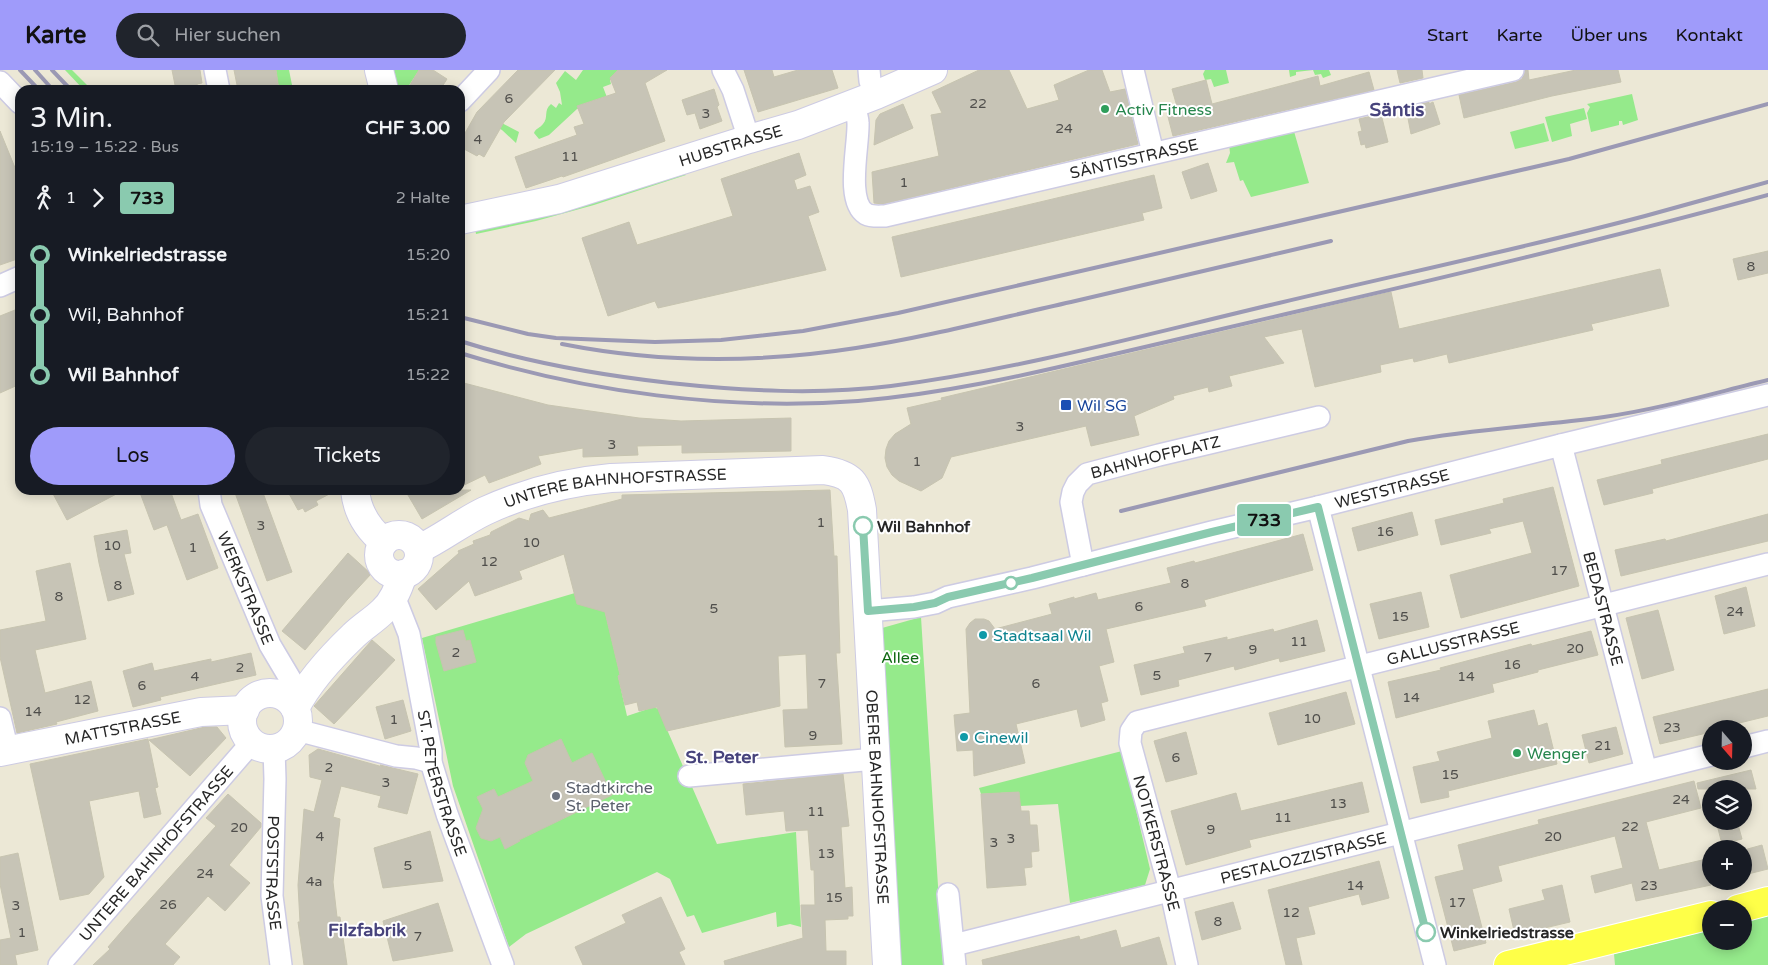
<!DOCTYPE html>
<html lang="de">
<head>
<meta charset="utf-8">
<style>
  :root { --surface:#171b24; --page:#20242c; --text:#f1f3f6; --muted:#9ea1a6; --accent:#9f9bfa }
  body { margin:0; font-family:"Varela Round",sans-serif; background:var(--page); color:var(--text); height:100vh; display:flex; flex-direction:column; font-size:19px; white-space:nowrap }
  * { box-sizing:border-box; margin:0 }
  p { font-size:16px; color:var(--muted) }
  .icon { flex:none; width:28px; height:28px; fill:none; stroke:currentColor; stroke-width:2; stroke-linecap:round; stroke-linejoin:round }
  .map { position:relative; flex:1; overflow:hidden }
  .panel { position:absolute; left:15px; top:15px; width:450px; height:410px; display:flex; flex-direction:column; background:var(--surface); border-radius:15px; box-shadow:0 2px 12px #0003 }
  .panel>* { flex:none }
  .badge { padding:0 10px; border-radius:4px; font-size:18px; line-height:32px }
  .needle { width:32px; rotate:160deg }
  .controls { position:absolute; left:1702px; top:650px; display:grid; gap:10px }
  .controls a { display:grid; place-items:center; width:50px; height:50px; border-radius:50%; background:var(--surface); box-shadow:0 2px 12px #0003; font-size:25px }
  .map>.badge { position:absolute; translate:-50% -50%; box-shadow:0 0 0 2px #fff }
  .legs { display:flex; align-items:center; gap:8px; height:55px; padding:0 15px; font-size:16px }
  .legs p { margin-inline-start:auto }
  .summary { display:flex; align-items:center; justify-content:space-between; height:85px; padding:0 15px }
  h1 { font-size:28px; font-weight:600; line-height:38px }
  .cta { display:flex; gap:10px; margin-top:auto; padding:10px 15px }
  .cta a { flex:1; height:58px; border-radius:30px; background:var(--accent); color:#111; font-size:20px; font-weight:600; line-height:58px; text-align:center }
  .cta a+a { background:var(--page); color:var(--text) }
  ul { padding:0 15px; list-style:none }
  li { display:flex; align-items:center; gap:18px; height:60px; font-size:19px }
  li i { display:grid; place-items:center; width:8px; height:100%; margin:0 6px; background:currentColor }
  li i::after { content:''; width:12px; height:12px; margin:-6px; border:4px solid; border-radius:50%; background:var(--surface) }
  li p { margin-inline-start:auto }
  li:first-child i { background:linear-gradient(#0000 50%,currentColor 0) }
  li:last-child i { background:linear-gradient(currentColor 50%,#0000 0) }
  header { display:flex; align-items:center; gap:30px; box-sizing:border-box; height:70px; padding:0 25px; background:var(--accent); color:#111 }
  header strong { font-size:24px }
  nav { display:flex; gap:28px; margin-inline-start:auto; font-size:18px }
  .search { width:350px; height:45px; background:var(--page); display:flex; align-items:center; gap:12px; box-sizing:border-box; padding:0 18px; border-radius:28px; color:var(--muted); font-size:19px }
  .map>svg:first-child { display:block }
</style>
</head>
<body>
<header>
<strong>Karte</strong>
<div class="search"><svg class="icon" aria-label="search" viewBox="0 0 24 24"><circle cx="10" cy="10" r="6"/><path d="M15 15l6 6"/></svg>Hier suchen</div>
<nav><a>Start</a><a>Karte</a><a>Über uns</a><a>Kontakt</a></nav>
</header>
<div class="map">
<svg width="1768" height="895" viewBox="0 0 1768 895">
  <rect width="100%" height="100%" fill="#ece8d6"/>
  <g fill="#95ea8b">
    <polygon points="65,0 72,0 92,20 84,20"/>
    <polygon points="276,0 289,0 293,20 279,20"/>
    <polygon points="393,0 419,0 406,20 403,17 398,17"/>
    <path d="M583 0H621L614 9 610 10 611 14 603 17 608 30 577 39 549 65 539 69 534 63C536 58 540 58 543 54 549 47 543 41 551 34L556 38 559 33 562 35 560 22 556 13 565 1 576 10Z"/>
    <polygon points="1205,0 1226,0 1229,13 1214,17 1211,9 1205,10 1203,4"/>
    <polygon points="1289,0 1329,0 1331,5 1323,8 1321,4 1315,5 1313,0 1296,2 1296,5 1290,7"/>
    <polygon points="1632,24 1638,50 1623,55 1622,51 1619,51 1619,55 1591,62 1587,43 1590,37 1587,34"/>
    <polygon points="1584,38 1587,49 1570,54 1572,66 1552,72 1545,47"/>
    <polygon points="488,46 519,62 516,73 502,60 485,51"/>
    <polygon points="1544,53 1549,71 1515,79 1510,62"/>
    <polygon points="1293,58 1309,113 1251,127 1243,110 1240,111 1234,92 1226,93 1230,83 1229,74"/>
    <polygon points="682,102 686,105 594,135 536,151 476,164 475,158"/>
    <polygon points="575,523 605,542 620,605 618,606 627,646 654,637 658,639 717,774 796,762 801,857 790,854 777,857 776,842 702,863 694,845 687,847 670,809 657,802 526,864 509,877 453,716 422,568"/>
    <polygon points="921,547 943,895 897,895 875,560"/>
    <polygon points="1122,681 1150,799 1145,815 1070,833 1058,734 1020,736 1019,722 981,724 979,718"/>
    <polygon points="1768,846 1768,895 1615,895 1614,884 1711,860 1711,871 1744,871 1744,852"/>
  </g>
  <g fill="#c7c4b6" stroke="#c7c4b0">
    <polygon points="172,0 200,0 202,13 197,14 198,20 176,20"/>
    <polygon points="234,0 276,0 279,20 238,20"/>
    <polygon points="419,0 433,0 447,9 440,20 407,20"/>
    <polygon points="518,0 555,0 504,52 484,87 479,84 477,86 464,79 465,75 460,72 477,42"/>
    <polygon points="618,0 667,0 645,13 665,71 563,107 562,106 526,118 515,87 577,65 574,57 584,54 577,36 616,23 610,8"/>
    <polygon points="744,0 772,0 774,7 798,0 832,0 838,18 758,42"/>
    <polygon points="979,0 1009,0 1027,39 1059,30 1054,15 1089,0 1102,0 1110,22 1125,19 1138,74 883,134 874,133 872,102 939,86 931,45 942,43 932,22"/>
    <polygon points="1397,0 1422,0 1423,8 1400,13"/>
    <polygon points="1525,0 1528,0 1529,10 1576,0 1618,0 1621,12 1552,26 1464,48 1459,25 1516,12 1522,9"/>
    <polygon points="1369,2 1374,20 1173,66 1167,43 1178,40 1172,19 1206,10 1212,34 1318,6 1320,16"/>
    <polygon points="714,19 719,35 717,37 722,51 700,59 695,43 687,45 682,30"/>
    <polygon points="1429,32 1429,34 1433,32 1440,54 1411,64 1406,38"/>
    <polygon points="903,34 913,58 874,75 876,50 880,44"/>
    <polygon points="1381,44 1388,72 1366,78 1365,74 1361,75 1358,62 1362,61 1359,49"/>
    <polygon points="0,61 20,110 20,188 0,195"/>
    <polygon points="799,83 806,105 794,110 797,120 810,116 819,142 808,146 826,200 658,238 655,231 608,246 582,168 629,152 637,175 733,146 721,109"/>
    <polygon points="1208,93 1217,121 1191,129 1182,102"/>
    <polygon points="1154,105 1162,138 1142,143 1144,150 901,207 892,167"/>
    <polygon points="1768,181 1768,203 1738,210 1733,189"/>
    <polygon points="1660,199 1669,236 1591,254 1593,260 1449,293 1447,284 1414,292 1413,288 1380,295 1381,302 1315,317 1302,259 1264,267 1284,293 1229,306 1232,316 1209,322 1208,317 1173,326 1174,329 1134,346 1139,365 1091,376 1086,356 951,387 942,408 921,421 899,411 892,405 887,397 885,388 886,379 889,371 895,364 911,354 907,338 942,330 941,328 1391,222 1399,259"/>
    <polygon points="20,238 20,314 0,323 0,246"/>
    <polygon points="460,312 548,335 639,348 681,351 791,348 791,381 682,383 682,375 637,376 638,385 583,387 583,378 538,386 541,394 489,413 485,405 460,417"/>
    <polygon points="1768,364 1768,389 1652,419 1653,423 1604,435 1597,410 1662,394 1661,390"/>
    <polygon points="1553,417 1579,516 1461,548 1450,505 1532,483 1523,451 1489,459 1491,463 1441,475 1435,450 1504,433 1503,429"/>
    <polygon points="51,420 124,420 67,450"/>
    <polygon points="139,420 170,420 181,450 198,444 218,498 187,510 167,455 154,460"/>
    <polygon points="234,420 262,420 292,502 267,511"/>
    <polygon points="287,420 337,420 316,431 318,435 305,442 303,438 298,440"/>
    <polygon points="405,420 471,420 422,449"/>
    <polygon points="830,420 834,486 837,486 840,583 836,583 842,674 785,677 783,640 808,639 806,584 778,586 780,636 667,661 657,637 639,641 637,632 625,635 618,606 620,605 605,542 577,534 564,484 519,501 522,509 475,526 469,511 436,540 418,519 459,483 458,481 474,474 473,471 490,465 491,462 519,448 529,451 531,444 543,440 549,448 622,429 622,425"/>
    <polygon points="1412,442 1418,465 1358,481 1352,458"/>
    <polygon points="1768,444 1768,471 1621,506 1615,480 1665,469 1666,471"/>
    <polygon points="127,460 131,483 124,484 134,524 108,531 99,493 94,466"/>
    <polygon points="1303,464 1313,500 1204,530 1206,536 1106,559 1114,592 1099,596 1108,631 1101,633 1105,650 1081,657 1077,639 1016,654 1025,693 974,706 973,680 957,681 954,645 970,643 966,559 970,553 975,549 984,549 989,551 995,559 1052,544 1049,534 1074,527 1074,529 1096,523 1098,530 1171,513 1167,498 1194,491 1195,493"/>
    <polygon points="348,483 371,504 347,530 305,580 282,561"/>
    <polygon points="70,493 86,569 35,580 45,623 91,611 98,641 56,652 57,654 17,663 0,587 0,560 46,551 36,501"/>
    <polygon points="1746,517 1755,556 1724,564 1715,526"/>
    <polygon points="1421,522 1429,557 1379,569 1370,534"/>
    <polygon points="1658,540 1674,600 1642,609 1626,548"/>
    <polygon points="1317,550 1325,581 1280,592 1279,588 1235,600 1234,596 1178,610 1179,616 1141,625 1134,595 1185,583 1183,577 1227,567 1227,570 1273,559 1274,562"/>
    <polygon points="463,560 466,571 470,570 476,592 444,601 436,573 436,567"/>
    <polygon points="1591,561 1598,585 1538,600 1538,602 1492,614 1494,622 1396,648 1388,612 1441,600 1440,598 1531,574 1532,576"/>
    <polygon points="372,570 395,590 334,654 314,636"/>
    <polygon points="251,583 256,605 160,627 161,630 133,637 123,601 152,593 154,601 211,589 211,592"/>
    <polygon points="1768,619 1768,646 1727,656 1728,659 1711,659 1711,662 1660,674 1653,647"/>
    <polygon points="1346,622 1355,654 1278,675 1269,643"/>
    <polygon points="403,630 411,661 385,669 376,637"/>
    <polygon points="1534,640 1538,656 1547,653 1557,694 1448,721 1449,727 1421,733 1413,697 1440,691 1437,682 1492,668 1488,651"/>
    <polygon points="205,657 217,657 226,668 190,706 149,670"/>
    <polygon points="1616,657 1623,684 1589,693 1582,665"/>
    <polygon points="1186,662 1197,704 1166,712 1154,671"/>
    <polygon points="148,669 158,717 155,718 161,744 144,748 139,721 89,731 104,807 89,824 60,830 30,694"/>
    <polygon points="561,669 572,693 592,683 612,725 519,770 520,771 505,779 500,767 491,771 481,768 476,758 483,739 477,727 494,719 498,727 533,711 525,693 528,685"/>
    <polygon points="318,679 383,697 380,695 418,704 407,744 378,737 381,726 341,716 333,747 340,749 333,812 337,847 340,847 347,895 304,895 298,852 300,852 298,815 304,739 314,742 322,710 310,707 309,685"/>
    <polygon points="1751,700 1756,719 1698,719 1697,713"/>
    <polygon points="843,704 849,756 841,757 845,818 852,817 853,846 848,846 848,849 825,850 826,881 846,881 846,895 725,895 724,891 803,868 801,835 815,835 814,800 811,800 808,760 786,761 784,741 746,745 743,714"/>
    <polygon points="1694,711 1701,738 1646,752 1659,800 1711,788 1711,815 1636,831 1632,813 1595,823 1591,806 1623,798 1615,766 1498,796 1502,811 1472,819 1486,873 1454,881 1435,807 1464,800 1458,775 1539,754 1538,750"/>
    <polygon points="1362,712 1369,742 1249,770 1251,777 1186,795 1171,741 1236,723 1241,741"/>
    <polygon points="1019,722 1021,741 1029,741 1030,755 1037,755 1039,781 1031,782 1032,797 1024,798 1026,815 987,818 981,724"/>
    <polygon points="228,724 261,753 261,757 229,795 250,813 225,841 208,826 165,874 180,887 173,895 93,895 110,879 108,877 134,847 216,756 206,748"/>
    <polygon points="1716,751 1737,751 1742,769 1722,774"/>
    <polygon points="430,761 443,811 383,818 374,778"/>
    <polygon points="1762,775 1768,799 1744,805 1744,780"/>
    <polygon points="18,783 38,880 15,885 17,895 0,895 0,870 11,868 0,814 0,787"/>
    <polygon points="1379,791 1389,828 1362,835 1359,824 1308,837 1315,864 1296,868 1302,895 1286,895 1268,820"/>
    <polygon points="1562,815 1570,852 1515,865 1509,839 1545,830 1542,820"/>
    <polygon points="661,827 685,879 679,882 685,895 583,895 575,877 626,853 622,845"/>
    <polygon points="1233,832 1241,859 1202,870 1195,842"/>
    <polygon points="438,833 453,881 393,891 383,851"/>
    <polygon points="1116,860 1121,878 1159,867 1167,895 983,895 982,890 1079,866 1080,870"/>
  </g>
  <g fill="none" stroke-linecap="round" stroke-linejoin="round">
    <defs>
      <g id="street">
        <polyline points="215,0 219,20"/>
        <polyline points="723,0 733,20 749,69"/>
        <polyline points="869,0 870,11 876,25"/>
        <polyline points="1133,0 1153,83"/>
        <polyline points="0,12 20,33"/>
        <polyline points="460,31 489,0"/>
        <path id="s1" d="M853 34C855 40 858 47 858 53 859 75 845 131 866 144 872 147 879 146 885 146L1513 0"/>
        <polyline points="0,216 20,207"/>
        <path id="s2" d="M1561 375 1646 701"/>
        <path id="s3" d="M209 420 211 435 270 575 292 612"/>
        <polyline points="1318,437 1435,895"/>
        <path id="s4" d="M1083 495 1071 432 1073 422 1077 414 1087 404 1159 385 1319 347"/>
        <path id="s5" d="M394 526 409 564 431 681V692L447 744 503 895"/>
        <path id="s6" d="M868 541 914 537 935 533 948 527 1032 508 1212 462 1318 437 1561 375 1768 325"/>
        <polyline points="0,648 8,681"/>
        <polyline points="297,660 396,686 416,688 431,692"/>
        <polyline points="1744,677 1768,671"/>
        <path id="s7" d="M274 679 275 709 272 826 281 895"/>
        <polyline points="689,706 875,689"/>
        <polyline points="948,824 955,895"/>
        <path id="s8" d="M954 875 1711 685"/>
        <path id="s9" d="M59 895 252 672"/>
        <path id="s10" d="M1187 895 1173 831 1130 673 1131 661 1137 652 1768 494"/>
      </g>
      <g id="secondary">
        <polyline points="379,0 384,20"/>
        <path id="s11" d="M460 150 559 129 749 69 798 55 876 25 933 0"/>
        <path d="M355 420C357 441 368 459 384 472"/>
        <circle cx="399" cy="485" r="20"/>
        <path id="s12" d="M419 479C442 468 462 452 485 441 526 422 567 412 611 408L823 400C852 404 857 412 862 440L887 895"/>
        <circle cx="270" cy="651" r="28"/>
        <path d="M295 638C309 611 331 587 353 566 362 557 374 550 383 541 393 532 399 517 403 504"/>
        <path id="s13" d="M0 682 201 642 245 640"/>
      </g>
      <g id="primary">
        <polyline points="1738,839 1768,831"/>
        <polyline points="1508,895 1711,845"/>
      </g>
    </defs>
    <use href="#street" stroke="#cdcbe3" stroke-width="24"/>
    <use href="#secondary" stroke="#cdcbe3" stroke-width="30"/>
    <use href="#primary" stroke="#fff" stroke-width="30"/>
    <use href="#street" stroke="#fff" stroke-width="21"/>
    <use href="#secondary" stroke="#fff" stroke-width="28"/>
    <use href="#primary" stroke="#feff48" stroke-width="28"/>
    <g stroke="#9b99b4" stroke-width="4">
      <polyline points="20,0 39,20"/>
      <polyline points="35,0 53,20"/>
      <polyline points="52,0 71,20"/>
      <polyline points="460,247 528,264 556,268 655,272 721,270 803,261 898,243 1569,89 1768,34"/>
      <path d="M460 271C529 293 599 305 670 313 744 321 818 325 891 316 1022 299 1151 263 1279 233 1401 204 1524 178 1645 146 1686 135 1727 123 1768 112"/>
      <path d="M562 274C658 293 760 293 856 278 928 267 999 248 1071 232 1158 211 1245 192 1331 171"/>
      <path d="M460 283C586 322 726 341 858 331 941 324 1022 306 1102 287 1163 273 1225 258 1286 244 1447 207 1608 169 1768 125"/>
      <path d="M1121 441 1408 371C1473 359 1539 356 1604 347 1660 339 1714 323 1768 310"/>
    </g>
  </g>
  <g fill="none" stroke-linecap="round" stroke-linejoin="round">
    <defs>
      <polyline id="line-1" points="863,456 868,541 914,537 935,533 948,527 1032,508 1212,462 1318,437 1426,862"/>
    </defs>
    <use href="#line-1" stroke="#fff" stroke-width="11"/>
    <use href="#line-1" stroke="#8acaaf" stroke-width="8"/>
  </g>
  <g fill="#2e9e5b" stroke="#fff" stroke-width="2">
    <circle cx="1105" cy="39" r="5"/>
    <circle cx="1517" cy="683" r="5"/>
  </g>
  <rect fill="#1a4fb4" stroke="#fff" stroke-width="2" x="1060" y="329" width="12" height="12" rx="2.5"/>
  <g fill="#fff" stroke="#8acaaf" stroke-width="2.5">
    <circle cx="863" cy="456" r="9"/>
    <circle cx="1011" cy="513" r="6"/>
    <circle cx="1426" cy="862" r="9"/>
  </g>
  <g fill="#0f9aa8" stroke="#fff" stroke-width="2">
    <circle cx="983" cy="565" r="5"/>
    <circle cx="964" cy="667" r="5"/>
  </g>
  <circle fill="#6b7280" stroke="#fff" stroke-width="2" cx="556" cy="726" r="5"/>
  <g text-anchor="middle" stroke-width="4" stroke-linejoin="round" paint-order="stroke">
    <g font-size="14" fill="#4f4e4b">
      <text x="509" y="33">6</text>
      <text x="978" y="38">22</text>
      <text x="706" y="48">3</text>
      <text x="1064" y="63">24</text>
      <text x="478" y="74">4</text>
      <text x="570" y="91">11</text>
      <text x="904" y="117">1</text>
      <text x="1751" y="201">8</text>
      <text x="1020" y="361">3</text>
      <text x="612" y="379">3</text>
      <text x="917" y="396">1</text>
      <text x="821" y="457">1</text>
      <text x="261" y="460">3</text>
      <text x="1385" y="466">16</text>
      <text x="531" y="477">10</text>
      <text x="112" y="480">10</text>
      <text x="193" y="482">1</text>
      <text x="489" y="496">12</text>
      <text x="1559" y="505">17</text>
      <text x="1185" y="518">8</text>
      <text x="118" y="520">8</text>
      <text x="59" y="531">8</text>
      <text x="1139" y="541">6</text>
      <text x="714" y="543">5</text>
      <text x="1735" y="546">24</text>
      <text x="1400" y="551">15</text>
      <text x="1299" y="576">11</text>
      <text x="1575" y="583">20</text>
      <text x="1253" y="584">9</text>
      <text x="456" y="587">2</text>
      <text x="1208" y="592">7</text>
      <text x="1512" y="599">16</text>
      <text x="240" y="602">2</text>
      <text x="1157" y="610">5</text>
      <text x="195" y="611">4</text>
      <text x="1466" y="611">14</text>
      <text x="822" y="618">7</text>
      <text x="1036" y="618">6</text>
      <text x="142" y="620">6</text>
      <text x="1411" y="632">14</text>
      <text x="82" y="634">12</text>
      <text x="33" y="646">14</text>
      <text x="1312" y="653">10</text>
      <text x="394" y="654">1</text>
      <text x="1672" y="662">23</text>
      <text x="813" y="670">9</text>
      <text x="1603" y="680">21</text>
      <text x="1176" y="692">6</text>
      <text x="329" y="702">2</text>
      <text x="1450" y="709">15</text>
      <text x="386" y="717">3</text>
      <text x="1681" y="734">24</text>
      <text x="1338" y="738">13</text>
      <text x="816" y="746">11</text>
      <text x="1283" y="752">11</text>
      <text x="1630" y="761">22</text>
      <text x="239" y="762">20</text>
      <text x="1211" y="764">9</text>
      <text x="320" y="771">4</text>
      <text x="1553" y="771">20</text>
      <text x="1011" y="773">3</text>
      <text x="994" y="777">3</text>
      <text x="826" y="788">13</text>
      <text x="408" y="800">5</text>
      <text x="205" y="808">24</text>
      <text x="314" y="816">4a</text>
      <text x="1355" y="820">14</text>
      <text x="1649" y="820">23</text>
      <text x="834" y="832">15</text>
      <text x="1457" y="837">17</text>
      <text x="168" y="839">26</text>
      <text x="16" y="840">3</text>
      <text x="1291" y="847">12</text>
      <text x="1218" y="856">8</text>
      <text x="22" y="867">1</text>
      <text x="418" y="871">7</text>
    </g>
    <g font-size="16" fill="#27864d" stroke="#fff" text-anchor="start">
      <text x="1115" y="45">Activ Fitness</text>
      <text x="1527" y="689">Wenger</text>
    </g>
    <g font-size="16" fill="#272727" stroke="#fff">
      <text dy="6" stroke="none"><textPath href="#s11" startOffset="281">HUBSTRASSE</textPath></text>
      <text dy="6" stroke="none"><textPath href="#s1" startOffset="389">SÄNTISSTRASSE</textPath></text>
      <text dy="6" stroke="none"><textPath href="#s4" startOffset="168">BAHNHOFPLATZ</textPath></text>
      <text dy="6" stroke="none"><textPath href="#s6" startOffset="539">WESTSTRASSE</textPath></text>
      <text dy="6" stroke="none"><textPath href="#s12" startOffset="210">UNTERE BAHNHOFSTRASSE</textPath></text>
      <text dy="6" stroke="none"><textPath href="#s3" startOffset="105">WERKSTRASSE</textPath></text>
      <text dy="6" stroke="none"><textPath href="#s2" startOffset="169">BEDASTRASSE</textPath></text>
      <text dy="6" stroke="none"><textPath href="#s10" startOffset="578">GALLUSSTRASSE</textPath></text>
      <text dy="6" stroke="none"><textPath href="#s13" startOffset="125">MATTSTRASSE</textPath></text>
      <text dy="6" stroke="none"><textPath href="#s5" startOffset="194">ST. PETERSTRASSE</textPath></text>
      <text dy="6" stroke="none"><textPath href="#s12" startOffset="769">OBERE BAHNHOFSTRASSE</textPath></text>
      <text transform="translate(1157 773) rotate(75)" y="6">NOTKERSTRASSE</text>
      <text dy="6" stroke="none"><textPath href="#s9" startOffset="148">UNTERE BAHNHOFSTRASSE</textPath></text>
      <text dy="6" stroke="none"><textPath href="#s8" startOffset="360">PESTALOZZISTRASSE</textPath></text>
      <text dy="6" stroke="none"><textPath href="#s7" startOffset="124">POSTSTRASSE</textPath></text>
    </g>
    <g font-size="16" fill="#164399" stroke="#fff" text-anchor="start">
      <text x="1077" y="341">Wil SG</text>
    </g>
    <g font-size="16" font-weight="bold" fill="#272727" stroke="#fff" text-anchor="start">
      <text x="877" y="462">Wil Bahnhof</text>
      <text x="1440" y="868">Winkelriedstrasse</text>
    </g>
    <g font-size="16" fill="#0d838f" stroke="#fff" text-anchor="start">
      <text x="993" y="571">Stadtsaal Wil</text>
      <text x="974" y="673">Cinewil</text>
    </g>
    <g font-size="16" fill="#116a14" stroke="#fff">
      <text x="900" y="593">Allee</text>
    </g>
    <g font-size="16" fill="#5b616d" stroke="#fff" text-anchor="start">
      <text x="566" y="723">Stadtkirche<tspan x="566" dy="18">St. Peter</tspan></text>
    </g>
    <g font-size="18" font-weight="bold" fill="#47437c" stroke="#fff">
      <text x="722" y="693">St. Peter</text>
      <text x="367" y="866">Filzfabrik</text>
    </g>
    <g font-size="19" font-weight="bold" fill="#47437c" stroke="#fff">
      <text x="1397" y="46">Säntis</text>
    </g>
  </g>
</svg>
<div class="controls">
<a><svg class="needle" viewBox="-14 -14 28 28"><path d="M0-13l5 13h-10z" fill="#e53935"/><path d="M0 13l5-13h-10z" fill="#9ea1a6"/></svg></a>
<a><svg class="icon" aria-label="layers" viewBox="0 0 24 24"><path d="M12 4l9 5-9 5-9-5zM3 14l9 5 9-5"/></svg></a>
<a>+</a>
<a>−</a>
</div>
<b class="badge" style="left:1264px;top:450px;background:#8acaaf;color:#111">733</b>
<section class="panel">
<div class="summary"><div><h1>3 Min.</h1><p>15:19 – 15:22 · Bus</p></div><b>CHF 3.00</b></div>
<div class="legs"><svg class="icon" aria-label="walk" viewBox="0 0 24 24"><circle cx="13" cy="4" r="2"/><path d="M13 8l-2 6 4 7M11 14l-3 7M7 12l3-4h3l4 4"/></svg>1<svg class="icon" aria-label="forward" viewBox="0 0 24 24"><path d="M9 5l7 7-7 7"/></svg><b class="badge" style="background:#8acaaf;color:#111">733</b><p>2 Halte</p></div>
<ul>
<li><i style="color:#8acaaf"></i><b>Winkelriedstrasse</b><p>15:20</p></li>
<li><i style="color:#8acaaf"></i><span>Wil, Bahnhof</span><p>15:21</p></li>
<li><i style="color:#8acaaf"></i><b>Wil Bahnhof</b><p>15:22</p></li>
</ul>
<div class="cta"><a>Los</a><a>Tickets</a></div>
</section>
</div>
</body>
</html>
